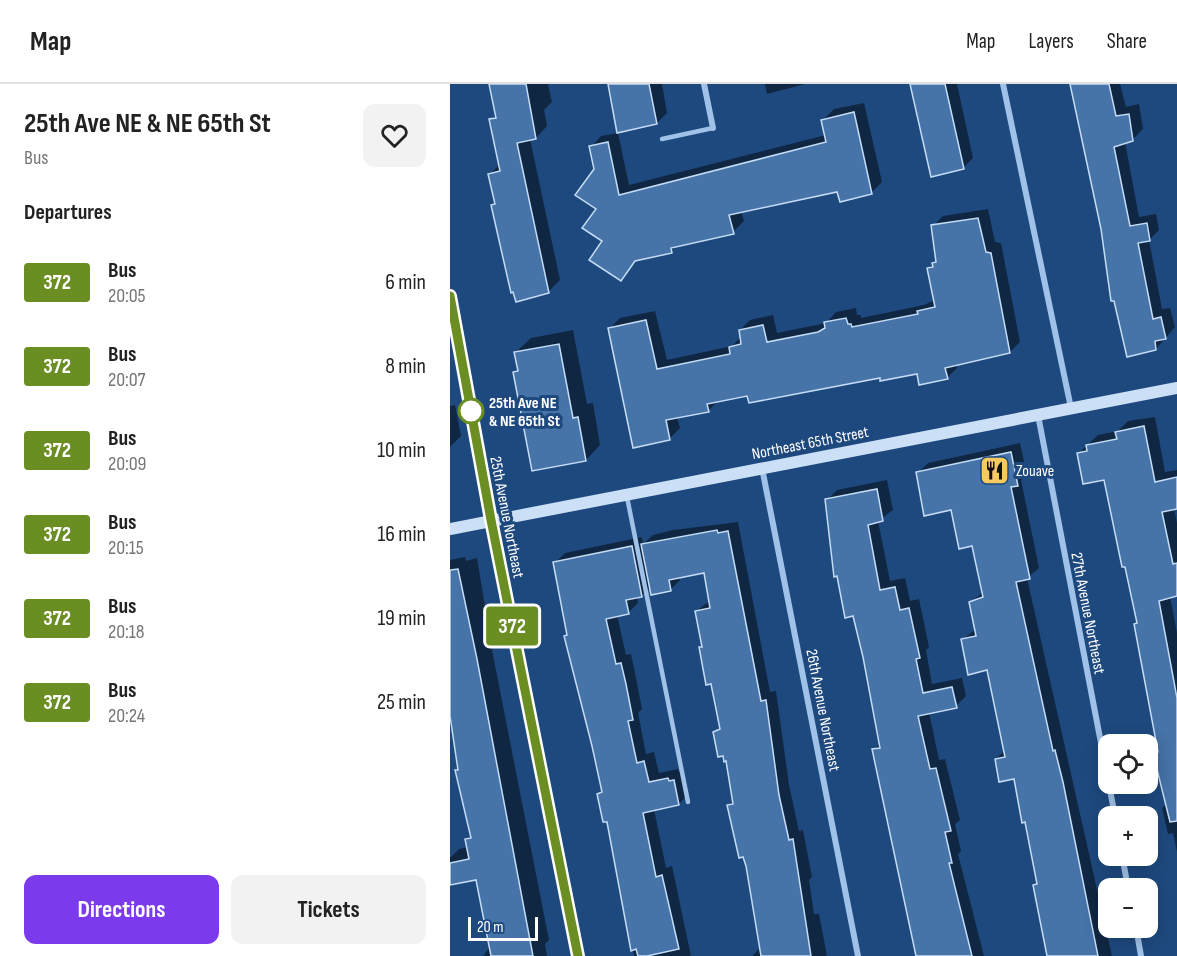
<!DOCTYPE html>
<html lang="en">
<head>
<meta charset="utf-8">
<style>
  :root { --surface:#fff; --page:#f2f2f2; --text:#222; --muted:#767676; --line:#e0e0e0; --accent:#7c3aed }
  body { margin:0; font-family:"Sofia Sans Condensed",sans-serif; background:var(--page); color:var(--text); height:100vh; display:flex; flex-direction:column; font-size:22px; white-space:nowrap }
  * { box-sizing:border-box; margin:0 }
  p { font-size:20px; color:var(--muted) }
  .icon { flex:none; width:33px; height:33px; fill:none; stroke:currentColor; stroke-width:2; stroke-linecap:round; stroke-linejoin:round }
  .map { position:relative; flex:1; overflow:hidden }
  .panel { display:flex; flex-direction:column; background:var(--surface); width:450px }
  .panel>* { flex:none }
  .badge { padding:0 12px; border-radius:4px; font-size:21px; line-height:39px }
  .fabs { position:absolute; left:648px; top:650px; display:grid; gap:12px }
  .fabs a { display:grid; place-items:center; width:60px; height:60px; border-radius:12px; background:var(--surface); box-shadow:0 3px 15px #0003; font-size:30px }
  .scale { position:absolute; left:18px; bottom:15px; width:70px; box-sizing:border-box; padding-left:6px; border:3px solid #fff; border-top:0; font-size:16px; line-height:21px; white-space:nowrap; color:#fff; -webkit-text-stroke:4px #1e497e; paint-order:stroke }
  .map>.badge { position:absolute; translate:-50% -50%; box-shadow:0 0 0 3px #fff }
  h2 { padding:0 24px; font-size:22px; line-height:54px }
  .round { display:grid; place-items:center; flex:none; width:63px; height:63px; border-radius:12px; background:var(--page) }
  .overview { display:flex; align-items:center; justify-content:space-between; height:102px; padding:0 24px }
  h1 { font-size:28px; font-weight:700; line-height:45px }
  .button { display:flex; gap:12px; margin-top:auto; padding:12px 24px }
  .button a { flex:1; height:69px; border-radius:12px; background:var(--accent); color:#fff; font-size:24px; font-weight:700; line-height:69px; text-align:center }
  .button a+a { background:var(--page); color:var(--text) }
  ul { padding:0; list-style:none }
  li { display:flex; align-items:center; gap:18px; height:84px; padding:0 24px }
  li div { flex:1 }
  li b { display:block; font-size:22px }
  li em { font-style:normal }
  li .badge { min-width:66px; font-weight:700; text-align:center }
  header { display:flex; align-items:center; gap:36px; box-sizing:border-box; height:84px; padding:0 30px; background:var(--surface); border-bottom:2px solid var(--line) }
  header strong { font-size:28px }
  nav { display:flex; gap:33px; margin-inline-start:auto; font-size:21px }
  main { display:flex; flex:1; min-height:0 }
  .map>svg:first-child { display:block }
</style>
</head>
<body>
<header>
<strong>Map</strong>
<nav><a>Map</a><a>Layers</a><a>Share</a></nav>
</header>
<main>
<section class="panel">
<div class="overview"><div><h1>25th Ave NE &amp; NE 65th St</h1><p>Bus</p></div><a class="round"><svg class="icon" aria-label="heart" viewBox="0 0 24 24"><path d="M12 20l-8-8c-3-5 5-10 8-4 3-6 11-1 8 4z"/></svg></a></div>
<h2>Departures</h2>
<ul>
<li><span class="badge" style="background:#6b8e23;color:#fff">372</span><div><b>Bus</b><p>20:05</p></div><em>6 min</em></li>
<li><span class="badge" style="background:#6b8e23;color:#fff">372</span><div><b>Bus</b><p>20:07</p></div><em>8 min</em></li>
<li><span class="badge" style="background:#6b8e23;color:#fff">372</span><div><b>Bus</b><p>20:09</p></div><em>10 min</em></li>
<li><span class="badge" style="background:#6b8e23;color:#fff">372</span><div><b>Bus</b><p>20:15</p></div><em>16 min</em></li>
<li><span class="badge" style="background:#6b8e23;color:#fff">372</span><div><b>Bus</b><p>20:18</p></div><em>19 min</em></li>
<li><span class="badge" style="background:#6b8e23;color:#fff">372</span><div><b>Bus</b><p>20:24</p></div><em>25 min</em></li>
</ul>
<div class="button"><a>Directions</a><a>Tickets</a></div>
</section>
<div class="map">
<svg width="727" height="872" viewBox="0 0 727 872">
  <rect width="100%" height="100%" fill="#1e497e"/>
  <g fill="#0007">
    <polygon points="40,0 98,0 102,18 94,26 97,42 86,54 80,55 110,196 98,208 42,121 46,118 40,90 50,80 41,36 47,30"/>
    <polygon points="159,0 212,0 217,29 207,39 168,47"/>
    <polygon points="315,0 355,0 317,10"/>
    <polygon points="462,0 507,0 523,74 513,84"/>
    <polygon points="622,0 670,0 676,23 689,20 693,45 682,56 675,58 689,133 706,130 709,146 699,156 712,225 720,224 725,243 706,265 665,215 663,215 645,111"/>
    <polygon points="414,19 432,98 421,109 389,106 291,127 294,137 283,148 228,161 221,167 188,174 170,195 154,157 148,125 141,63 151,52 168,49 179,101 376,51 373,36 384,25"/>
    <polygon points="538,125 545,158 551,159 570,258 560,268 506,280 507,284 497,294 468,288 269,316 258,327 227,333 230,344 220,354 184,362 160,244 170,234 205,227 217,276 282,262 290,254 290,246 300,236 323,231 327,249 376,239 386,228 406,224 407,231 411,231 411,234 474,221 485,216 479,185 487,175 483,142 493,132"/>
    <polygon points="123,246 137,320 143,319 150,361 136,376 65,288 69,284 66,268 81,254"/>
    <polygon points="5,321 11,352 0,363 0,322"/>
    <polygon points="705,333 715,388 727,386 727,424 724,424 727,439 727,511 720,512 727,549 727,768 723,749 718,750 712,724 717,720 705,669 709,665 685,540 689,537 655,395 629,369 648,351 668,347 678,337"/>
    <polygon points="570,359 577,391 571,396 589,484 577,494 662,872 606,872 584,801 588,798 565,694 546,675 555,666 538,584 512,556 526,545 521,518 533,508 523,461 502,425 468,389 478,379"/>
    <polygon points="437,396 443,426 428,437 440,497 455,494 460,517 469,515 479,563 476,566 482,600 512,594 516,612 506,622 479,628 489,676 495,675 510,736 505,740 511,767 508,770 534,872 466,872 424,666 430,659 415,573 404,531 388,490 385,491 377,416 387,406"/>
    <polygon points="288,438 320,608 326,607 339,701 349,747 353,746 362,793 359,796 364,830 369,830 377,872 302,872 310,864 297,782 278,722 284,716 277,675 265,648 271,642 263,598 251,564 253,561 246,527 260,517 255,488 229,493 230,496 220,506 201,502 192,511 187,512 188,519 178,529 167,531 176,571 181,570 185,589 192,625 188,629 196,670 204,668 209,689 228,685 229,688 233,687 238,710 229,720 204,725 216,784 222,782 241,872 184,872 158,736 148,710 153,706 116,552 118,550 105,479 115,469 192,453 193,460 203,451 223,446"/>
    <polygon points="15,473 16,477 27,474 43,571 99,856 95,860 97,872 33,872 40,863 27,794 0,799 0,774 9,765 18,763 17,755 22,751 0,631 0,476"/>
  </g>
  <g fill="#4673a8" stroke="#c5dcf6" stroke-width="1.5">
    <polygon points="39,0 76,0 86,55 67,59 99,209 66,218 63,208 61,209 41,121 45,120 38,90 50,87 39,35 46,34"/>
    <polygon points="158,0 199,0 207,40 167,49"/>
    <polygon points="460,0 495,0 514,85 481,93"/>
    <polygon points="620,0 659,0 666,32 679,30 683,57 664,63 680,142 697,139 700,157 688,159 703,235 711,233 716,255 705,257 706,266 677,273 664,217 661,217 651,145"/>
    <polygon points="404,28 422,110 390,118 387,108 279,131 284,150 221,164 222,169 185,177 171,197 139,176 152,157 132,144 146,125 125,111 144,85 139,62 158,58 169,111 376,58 371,36"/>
    <polygon points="528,134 536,168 541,169 560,269 495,284 498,295 469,301 467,290 430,297 430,294 299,319 297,312 257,320 259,328 216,336 220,356 183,364 158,244 196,236 207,285 280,270 279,263 291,260 289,246 313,241 317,258 368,248 375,244 374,238 396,234 398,240 401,240 402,243 468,230 467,227 485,223 477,184 483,183 482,179 486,178 481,141"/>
    <polygon points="109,260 123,334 128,333 136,377 82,387 63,288 68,287 64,268"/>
    <polygon points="694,342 705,398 727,393 727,425 712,428 723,480 727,479 727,512 709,517 727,614 727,737 720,738 703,669 708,668 684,540 687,539 675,483 672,483 654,396 633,400 627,369 637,367 636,361 667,355 665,348"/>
    <polygon points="561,368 568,402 561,403 580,495 566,498 603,667 605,666 613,698 648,872 597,872 583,801 587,800 575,738 572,739 564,695 549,698 545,675 555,673 537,586 518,591 511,555 526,552 519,518 533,513 522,462 509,465 501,426 474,432 466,388"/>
    <polygon points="427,405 433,437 418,441 430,506 445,503 450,526 459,524 470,574 466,575 473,609 502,603 507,624 468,632 480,685 486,684 501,747 495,748 502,779 499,779 522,872 466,872 422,665 430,664 413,573 403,532 395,534 387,492 384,493 375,415"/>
    <polygon points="267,446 268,449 278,447 311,617 316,616 329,711 339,756 343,755 361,872 311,872 296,782 293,773 289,774 277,721 283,720 276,677 274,678 273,672 268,673 263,648 270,645 261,600 256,601 249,563 252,563 245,527 260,524 254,489 219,496 221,507 201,511 191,460"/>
    <polygon points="182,462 192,513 176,516 179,530 156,535 166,580 171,579 176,600 183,636 178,637 187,679 194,677 199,698 218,694 219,697 224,696 229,721 193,729 206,793 212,791 229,865 197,872 188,872 186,865 181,867 157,738 153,738 147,710 152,708 142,662 114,552 117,551 103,478"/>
    <polygon points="8,485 27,575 83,872 41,872 26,796 0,801 0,779 19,775 15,755 21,754 5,686 8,686 0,632 0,486"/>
  </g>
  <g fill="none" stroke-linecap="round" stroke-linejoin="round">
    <g stroke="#a1c2e8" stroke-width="4.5">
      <polyline points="212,55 263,44"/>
      <polyline points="177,413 238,718"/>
    </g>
    <g stroke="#a1c2e8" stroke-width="6">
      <polyline points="254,0 263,44"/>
      <polyline points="553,0 621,324"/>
      <polyline points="588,331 665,732"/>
      <polyline points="312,384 408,872"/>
      <polyline points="672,771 678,804"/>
      <polyline points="686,843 691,872"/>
    </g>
    <g stroke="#cbdff6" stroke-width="12">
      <polyline points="0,212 41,436 128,872"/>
      <polyline points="0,445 727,304"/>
    </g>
  </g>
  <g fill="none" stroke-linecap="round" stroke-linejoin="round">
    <defs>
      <polyline id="line" points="0,212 41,436 128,872"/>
    </defs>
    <use href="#line" stroke="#fff" stroke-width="14"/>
    <use href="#line" stroke="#6b8e23" stroke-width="9"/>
  </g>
  <defs>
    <symbol id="restaurant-square" viewBox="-11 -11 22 22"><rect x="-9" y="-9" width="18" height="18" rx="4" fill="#f7c95f" stroke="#1e497e"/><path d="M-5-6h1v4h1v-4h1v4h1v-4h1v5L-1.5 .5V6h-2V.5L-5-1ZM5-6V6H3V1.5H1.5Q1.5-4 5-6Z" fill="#111"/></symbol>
  </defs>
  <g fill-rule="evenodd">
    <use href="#restaurant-square" x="528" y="370" width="33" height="33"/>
  </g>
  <circle fill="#fff" stroke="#6b8e23" stroke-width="3" cx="21" cy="327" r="12"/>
  <g text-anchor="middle" stroke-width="6" stroke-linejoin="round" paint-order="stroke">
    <g font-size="16" font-weight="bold" fill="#fff" stroke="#1e497e" text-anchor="start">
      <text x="39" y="324">25th Ave NE<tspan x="39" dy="18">&amp; NE 65th St</tspan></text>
    </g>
    <g font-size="16" fill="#fff" stroke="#1e497e">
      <text transform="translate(360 358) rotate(-11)" y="6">Northeast 65th Street</text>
      <text transform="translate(58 433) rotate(79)" y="6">25th Avenue Northeast</text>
      <text transform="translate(639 529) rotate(79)" y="6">27th Avenue Northeast</text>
      <text transform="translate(374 626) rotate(79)" y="6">26th Avenue Northeast</text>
    </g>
    <g font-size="16" fill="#fff" stroke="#1e497e" text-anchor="start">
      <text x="566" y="392">Zouave</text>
    </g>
  </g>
</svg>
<div class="fabs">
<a><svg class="icon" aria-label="locate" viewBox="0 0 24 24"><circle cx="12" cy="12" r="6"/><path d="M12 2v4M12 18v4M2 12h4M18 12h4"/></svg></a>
<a>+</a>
<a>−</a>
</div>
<div class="scale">20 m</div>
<b class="badge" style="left:62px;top:542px;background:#6b8e23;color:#fff">372</b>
</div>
</main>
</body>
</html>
